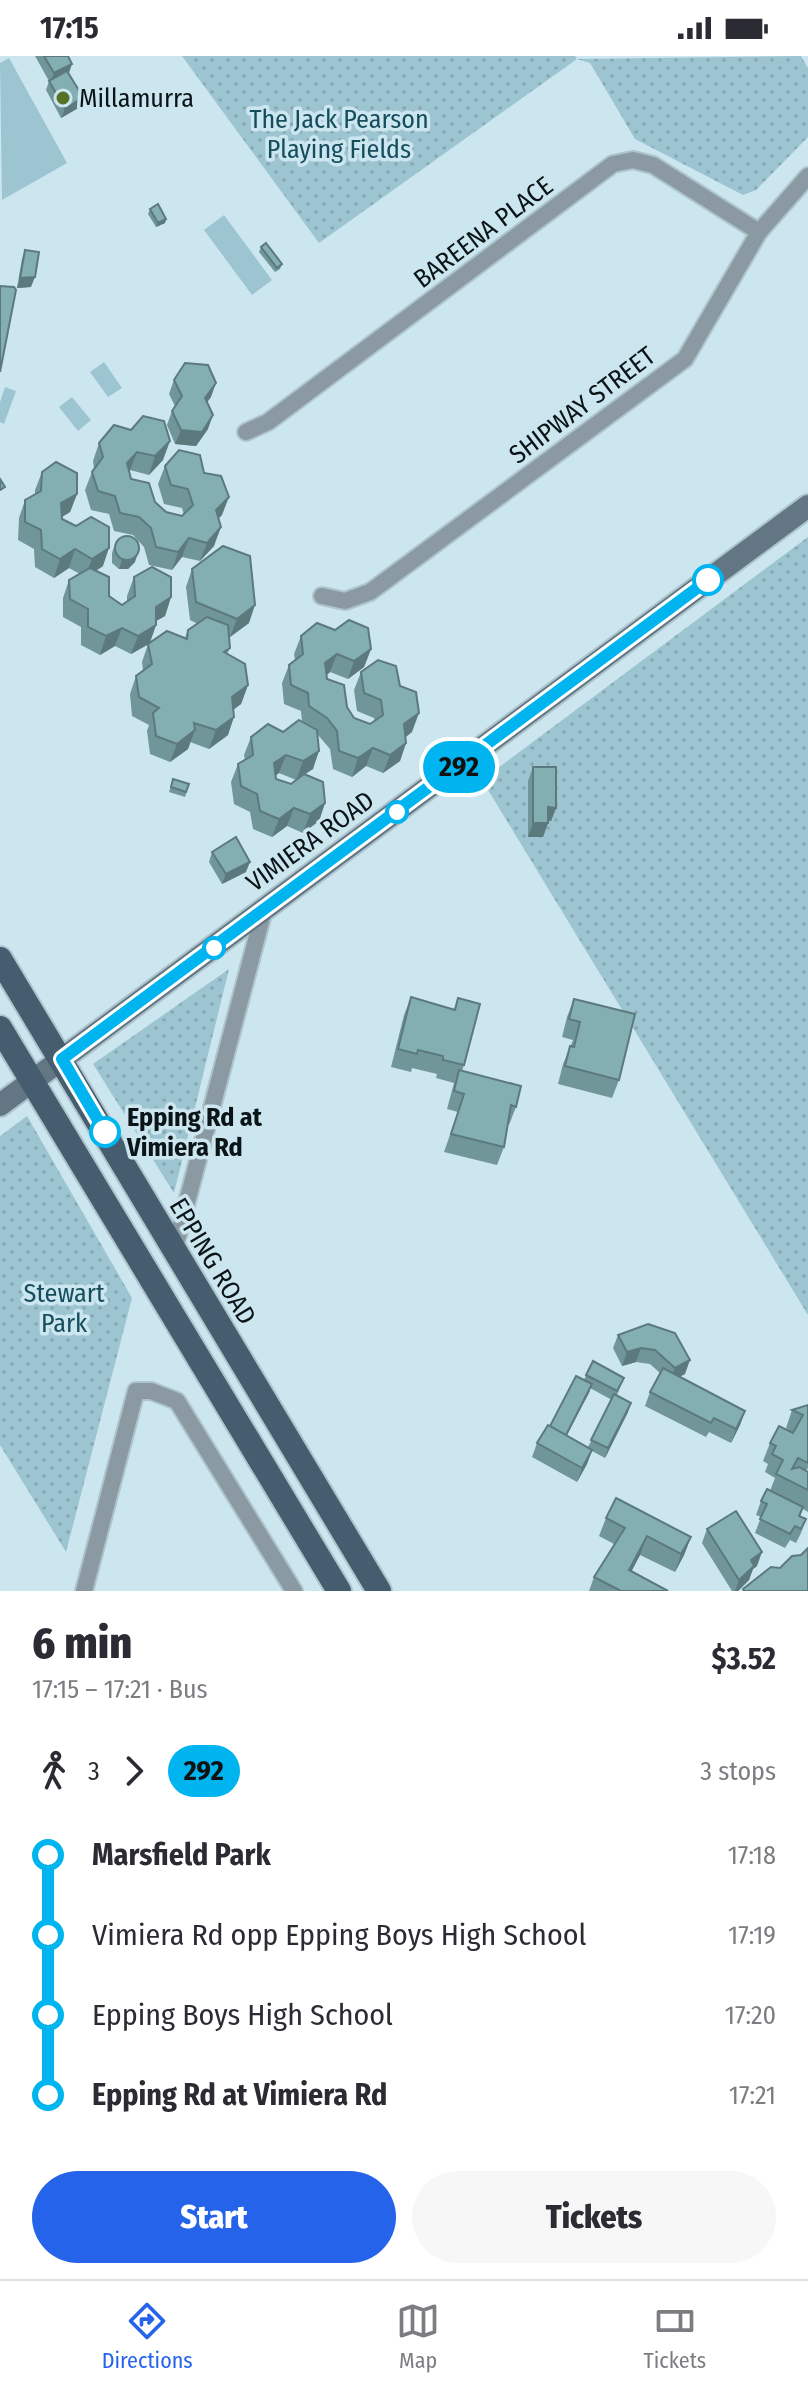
<!DOCTYPE html>
<html lang="en">
<head>
<meta charset="utf-8">
<style>
  :root { --surface:#fff; --page:#f7f7f7; --text:#2b2b33; --muted:#7c7c81; --line:#e1e1e2; --accent:#2563eb }
  body { margin:0; font-family:"Fira Sans Condensed",sans-serif; background:var(--page); color:var(--text); height:100vh; display:flex; flex-direction:column; font-size:30px; white-space:nowrap }
  * { box-sizing:border-box; margin:0 }
  p { font-size:26px; color:var(--muted) }
  .icon { flex:none; width:44px; height:44px; fill:none; stroke:currentColor; stroke-width:2; stroke-linecap:round; stroke-linejoin:round }
  .map { position:relative; height:1535px; overflow:hidden }
  .side { display:flex; flex-direction:column; background:var(--surface); flex:1 }
  .side>* { flex:none }
  .badge { padding:0 16px; border-radius:26px; font-size:28px; line-height:52px }
  .map>.badge { position:absolute; translate:-50% -50%; box-shadow:0 0 0 4px #fff }
  .legs { display:flex; align-items:center; gap:12px; height:88px; padding:0 32px; font-size:26px }
  .legs p { margin-inline-start:auto }
  .head { display:flex; align-items:center; justify-content:space-between; height:136px; padding:0 32px }
  h1 { font-size:44px; font-weight:800; line-height:60px }
  .button { display:flex; gap:16px; margin-top:auto; padding:16px 32px }
  .button a { flex:1; height:92px; border-radius:48px; background:var(--accent); color:#fff; font-size:32px; font-weight:800; line-height:92px; text-align:center }
  .button a+a { background:var(--page); color:var(--text) }
  ul { padding:0 32px; list-style:none }
  li { display:flex; align-items:center; gap:28px; height:80px; font-size:30px }
  li i { display:grid; place-items:center; width:12px; height:100%; margin:0 10px; background:currentColor }
  li i::after { content:''; width:20px; height:20px; margin:-10px; border:6px solid; border-radius:50%; background:var(--surface) }
  li p { margin-inline-start:auto }
  li:first-child i { background:linear-gradient(#0000 50%,currentColor 0) }
  li:last-child i { background:linear-gradient(currentColor 50%,#0000 0) }
  .status { display:flex; justify-content:space-between; align-items:center; height:56px; padding:0 40px; background:var(--surface); direction:ltr }
  .status svg { height:22px; fill:currentColor }
  .tabs { display:flex; justify-content:space-around; align-items:center; height:112px; border-top:2px solid var(--line); background:var(--surface); font-size:22px; color:var(--muted) }
  .tabs a { display:grid; justify-items:center; gap:4px }
  .tabs .current { color:var(--accent) }
  .map>svg:first-child { display:block }
</style>
</head>
<body>
<div class="status"><b>17:15</b><svg viewBox="0 0 49 12"><path d="M0 12V9h3v3zM5 12V6h3v6zM10 12V3h3v9zM15 12V0h3v12zM26 1h20v11H26zM47 4h2v5h-2z"/></svg></div>
<div class="map">
<svg width="808" height="1535" viewBox="0 0 808 1535">
  <defs>
    <pattern id="park-dots" width="8" height="8" patternUnits="userSpaceOnUse" patternTransform="scale(2)"><rect width="8" height="8" fill="#9dc4d1"/><path d="M2 2h.1M6 6h.1" fill="none" stroke="#86a8b3" stroke-width="1.8" stroke-linecap="round"/></pattern>
  </defs>
  <rect width="100%" height="100%" fill="#cce6ef"/>
  <g fill="#9dc4d1">
    <polygon points="9,2 67,107 2,144 0,7"/>
    <polygon points="224,159 272,224 252,239 204,174"/>
    <polygon points="104,306 122,332 108,341 90,316"/>
    <polygon points="5,331 16,335 4,368 0,366 0,346"/>
    <polygon points="72,341 91,364 78,375 59,351"/>
  </g>
  <g fill="url(#park-dots)">
    <polygon points="182,0 575,0 577,3 801,0 808,12 808,81 756,134 743,139 635,83 590,7 577,3 319,187"/>
    <polygon points="808,481 808,1259 482,724"/>
    <polygon points="229,913 174,1137 93,1008"/>
    <polygon points="27,1060 132,1242 66,1496 0,1389 0,1080"/>
  </g>
  <g fill="none" stroke-linecap="round" stroke-linejoin="round">
    <defs>
      <g id="street">
        <polyline points="246,376 268,366 613,108 633,104 653,109 759,176"/>
        <polyline points="322,540 345,545 370,536 685,303 759,176 808,120"/>
        <polyline points="174,1195 264,854"/>
        <polyline points="84,1535 136,1335 151,1335 177,1345 294,1535"/>
      </g>
      <polyline id="secondary" points="0,1049 808,450"/>
      <g id="primary">
        <polyline points="0,903 379,1535"/>
        <polyline points="0,972 339,1535"/>
      </g>
    </defs>
    <use href="#street" stroke="#adc4cc" stroke-width="20"/>
    <use href="#secondary" stroke="#adc4cc" stroke-width="26"/>
    <use href="#primary" stroke="#adc4cc" stroke-width="28"/>
    <use href="#street" stroke="#8b99a2" stroke-width="16"/>
    <use href="#secondary" stroke="#627684" stroke-width="22"/>
    <use href="#primary" stroke="#455d6e" stroke-width="24"/>
  </g>
  <g fill="#71969a" fill-rule="evenodd">
    <polygon points="35,0 68,0 68,17 80,51 61,62 46,34 49,25"/>
    <polygon points="150,153 166,163 165,167 156,171 148,158"/>
    <polygon points="261,191 282,208 280,213 275,216 259,196"/>
    <polygon points="25,194 31,231 17,232 22,203"/>
    <polygon points="174,324 211,341 207,346 208,373 196,390 175,388 167,369 172,355 175,350 169,338"/>
    <polygon points="131,374 163,404 149,419 130,414 129,416 131,423 166,456 182,460 184,459 182,452 164,448 158,428 165,410 204,417 222,459 218,463 214,490 200,505 182,501 172,514 149,509 144,491 133,479 114,475 109,458 91,454 85,434 92,416 94,412 93,405 99,387"/>
    <polygon points="42,416 77,438 70,456 62,461 62,463 103,510 96,515 109,540 122,549 127,545 127,540 134,521 171,541 165,560 156,565 156,569 150,587 185,582 188,574 198,568 190,564 186,531 192,513 249,567 230,581 229,581 230,592 227,598 248,629 241,648 233,654 228,679 209,693 190,686 188,693 170,706 150,698 147,675 149,669 132,660 130,638 136,620 143,614 142,606 148,588 131,598 115,590 100,599 81,589 81,571 63,561 63,542 69,524 80,518 69,512 54,522 35,511 34,493 18,484 19,462 25,444 35,438 35,434"/>
    <polygon points="115,488 135,506 128,513 119,513 112,507 112,497"/>
    <path d="M301 580 371 593 364 611 348 623 330 616 327 619V623L354 662 370 668 375 665 374 662 357 655 354 634 361 616 400 630 412 676 406 681V687L400 705 383 717 366 710 352 721 333 713 330 693 318 679 313 713 305 718 325 747 319 765 303 777 287 770 272 781 253 773 250 756 234 748 231 726 238 708 245 704 244 699 251 681 283 676 302 666 301 655 284 648 282 627 289 609 295 604 294 598ZM279 717 296 724 291 728 276 723V719Z"/>
    <polygon points="533,711 556,752 551,765 548,765 543,781 528,781 528,725"/>
    <polygon points="173,723 189,728 185,741 169,736"/>
    <polygon points="212,796 246,816 222,828 209,806"/>
    <polygon points="411,941 454,953 458,942 464,1009 462,1015 516,1051 509,1069 508,1068 504,1091 497,1109 444,1096 458,1056 447,1053 454,1027 436,1022 437,1018 412,1012 411,1016 391,1011 404,959"/>
    <polygon points="574,943 619,1024 612,1042 558,1028 563,1008 573,984 562,981 567,961"/>
    <polygon points="648,1268 685,1318 679,1321 745,1355 740,1369 731,1387 709,1376 706,1381 645,1350 650,1336 660,1317 650,1308 636,1306 622,1310 613,1292 618,1279"/>
    <path d="M586 1319 624 1322 617 1339 628 1356 605 1402 592 1395 587 1408 577 1426 532 1401 537 1387 584 1324ZM590 1332 612 1344 588 1391 567 1379Z"/>
    <polygon points="808,1349 808,1412 806,1415 808,1416 808,1456 803,1453 800,1460 806,1463 801,1477 796,1487 790,1484 785,1492 755,1477 761,1461 756,1459 761,1445 770,1435 775,1422 765,1416 768,1408 763,1405 770,1387 793,1377 786,1372 792,1354"/>
    <polygon points="606,1462 691,1481 684,1499 675,1516 640,1499 631,1516 668,1535 589,1535 594,1521 614,1488 599,1480"/>
    <polygon points="707,1473 757,1510 753,1513 749,1524 738,1535 732,1535 702,1487"/>
  </g>
  <g fill="#5c7a7d">
    <polygon points="72,8 69,17 50,26 54,17"/>
    <polygon points="83,41 80,51 61,62 65,53"/>
    <polygon points="166,163 165,167 156,171 158,167"/>
    <polygon points="35,221 31,231 17,232 20,222"/>
    <polygon points="216,327 211,341 200,356 205,342"/>
    <polygon points="213,359 208,373 196,390 175,388 181,374"/>
    <polygon points="170,385 163,404 149,419 155,400"/>
    <polygon points="137,396 130,414 120,426 127,407"/>
    <polygon points="77,438 70,456 55,465 61,447"/>
    <polygon points="229,441 222,459 209,472 216,454"/>
    <polygon points="221,471 214,490 200,505 207,487"/>
    <polygon points="189,482 182,501 172,514 178,496"/>
    <polygon points="109,492 103,510 85,521 92,503"/>
    <polygon points="75,493 69,512 54,522 60,503"/>
    <polygon points="138,497 135,506 128,513 119,513 122,504"/>
    <polygon points="171,541 165,560 149,569 156,551"/>
    <polygon points="255,549 249,567 230,581 237,563"/>
    <polygon points="156,569 149,588 131,598 138,580"/>
    <polygon points="122,572 115,590 100,599 106,580"/>
    <polygon points="371,593 364,611 348,623 354,605"/>
    <polygon points="337,598 330,616 318,626 325,607"/>
    <polygon points="248,629 241,648 225,660 232,641"/>
    <polygon points="419,657 412,676 397,687 404,668"/>
    <polygon points="234,661 228,679 209,693 216,674"/>
    <polygon points="195,674 188,693 170,706 177,688"/>
    <polygon points="406,687 400,705 383,717 390,699"/>
    <polygon points="373,692 366,710 352,721 358,702"/>
    <polygon points="319,695 313,713 296,724 303,705"/>
    <polygon points="286,699 279,717 268,726 274,707"/>
    <polygon points="325,747 319,765 303,777 310,758"/>
    <polygon points="548,751 556,752 551,765 543,765"/>
    <polygon points="294,752 287,770 272,781 279,763"/>
    <polygon points="533,767 548,767 543,781 528,781"/>
    <polygon points="250,806 246,816 222,828 226,818"/>
    <polygon points="641,1292 636,1306 622,1310 627,1296"/>
    <polygon points="690,1304 685,1318 669,1326 675,1312"/>
    <polygon points="592,1328 589,1337 562,1388 566,1379"/>
    <polygon points="631,1347 628,1356 605,1402 608,1392"/>
    <polygon points="745,1355 740,1369 731,1387 736,1373"/>
    <polygon points="592,1394 587,1408 577,1426 582,1412"/>
    <polygon points="647,1480 640,1499 622,1533 629,1514"/>
    <polygon points="691,1481 684,1499 675,1516 681,1498"/>
    <polygon points="762,1496 757,1510 753,1513 749,1524 738,1535 735,1535 739,1524 751,1504"/>
  </g>
  <g fill="#83afb3" stroke="#5c7a7d" stroke-width="2">
    <polygon points="44,0 68,0 72,8 54,17"/>
    <polygon points="67,15 83,41 65,53 49,25"/>
    <polygon points="158,148 166,163 158,167 150,153"/>
    <polygon points="266,187 282,208 277,212 261,191"/>
    <polygon points="25,194 39,196 35,221 20,222"/>
    <polygon points="0,230 14,231 16,234 0,316"/>
    <polygon points="185,307 208,309 216,327 205,342 213,359 202,376 181,374 172,355 182,340 174,324"/>
    <polygon points="143,360 164,365 170,385 155,400 137,396 127,407 131,423 149,427 155,446 166,456 182,460 193,449 188,433 171,429 165,410 179,394 200,399 204,417 221,420 229,441 216,454 221,471 207,487 189,482 178,496 156,491 151,472 139,461 120,457 115,440 98,435 92,416 103,401 99,387 114,369 131,374"/>
    <polygon points="56,406 77,417 77,438 61,447 62,463 76,470 91,461 109,471 109,492 92,503 75,493 60,503 42,493 41,474 25,466 25,444 41,435 42,416"/>
    <polygon points="0,423 5,431 0,434"/>
    <circle cx="127" cy="492" r="12"/>
    <polygon points="223,490 250,500 255,549 237,563 196,546 192,513"/>
    <polygon points="152,511 171,521 171,541 156,551 156,569 138,580 122,572 106,580 88,571 88,553 70,543 69,524 90,512 109,521 109,540 122,549 135,540 134,521"/>
    <polygon points="207,561 228,569 230,592 224,596 245,608 248,629 232,641 234,661 216,674 194,667 195,674 177,688 156,680 153,657 159,652 139,641 136,620 152,608 148,588 167,575 187,583 188,574"/>
    <polygon points="349,564 368,572 371,593 354,605 337,598 325,607 327,623 344,629 347,651 354,662 370,668 383,659 381,644 364,637 361,616 378,604 396,610 400,630 416,636 419,657 404,668 406,687 390,699 373,692 358,702 339,695 337,675 327,662 309,650 308,637 291,629 289,609 303,598 301,580 317,567 335,574"/>
    <polygon points="299,664 317,674 319,695 303,705 286,699 274,707 276,723 291,728 304,718 323,726 325,747 310,758 294,752 279,763 260,755 257,738 241,730 238,708 253,699 251,681 268,668 283,676"/>
    <polygon points="533,711 556,711 556,752 548,751 548,767 533,767"/>
    <polygon points="173,723 189,728 186,736 171,731"/>
    <polygon points="236,781 250,806 226,818 212,796"/>
    <polygon points="411,941 455,954 458,942 480,948 464,1009 443,1004 443,1000 418,994 417,998 398,993"/>
    <polygon points="574,943 635,958 619,1024 565,1010 570,990 574,991 580,966 569,963"/>
    <polygon points="459,1014 521,1030 516,1051 511,1049 504,1091 451,1078 464,1038 454,1035"/>
    <polygon points="648,1268 675,1277 690,1304 675,1312 655,1294 641,1292 627,1296 618,1279"/>
    <polygon points="593,1305 624,1322 617,1335 586,1319"/>
    <polygon points="663,1312 745,1355 736,1373 714,1362 711,1367 650,1336"/>
    <polygon points="576,1320 592,1328 566,1379 550,1370"/>
    <polygon points="614,1338 631,1347 608,1392 591,1384"/>
    <polygon points="808,1349 808,1407 798,1402 792,1413 799,1411 808,1416 808,1434 776,1418 783,1404 772,1398 776,1390 770,1387 779,1370 793,1377 803,1359 792,1354"/>
    <polygon points="548,1369 592,1394 582,1412 537,1387"/>
    <polygon points="767,1433 803,1451 799,1460 806,1463 801,1473 795,1470 790,1478 760,1463 767,1448 761,1445"/>
    <polygon points="616,1442 691,1481 681,1498 647,1480 629,1514 668,1535 621,1535 594,1521 625,1472 606,1462"/>
    <polygon points="736,1455 762,1496 751,1504 754,1510 739,1524 707,1473"/>
    <polygon points="808,1492 808,1535 744,1535 743,1533 771,1511 780,1512 792,1500 801,1499"/>
  </g>
  <g fill="none" stroke-linecap="round" stroke-linejoin="round">
    <defs>
      <polyline id="line-1" points="105,1076 62,1003 708,524"/>
    </defs>
    <use href="#line-1" stroke="#fff" stroke-width="18"/>
    <use href="#line-1" stroke="#00b5ef" stroke-width="12"/>
  </g>
  <circle fill="#557227" stroke="#cce6ef" stroke-width="3" cx="63" cy="42" r="8"/>
  <g fill="#fff" stroke="#00b5ef" stroke-width="4">
    <circle cx="708" cy="524" r="14"/>
    <circle cx="397" cy="756" r="10"/>
    <circle cx="214" cy="892" r="10"/>
    <circle cx="105" cy="1076" r="14"/>
  </g>
  <g text-anchor="middle" stroke-width="7" stroke-linejoin="round" paint-order="stroke">
    <g font-size="26" fill="#0b1417" stroke="#cce6ef" text-anchor="start">
      <text x="79" y="51">Millamurra</text>
    </g>
    <g font-size="26" fill="#154d5d" stroke="#cce6ef">
      <text x="339" y="72">The Jack Pearson<tspan x="339" dy="30">Playing Fields</tspan></text>
      <text x="64" y="1246">Stewart<tspan x="64" dy="30">Park</tspan></text>
    </g>
    <g font-size="26" fill="#0b1417" stroke="#cce6ef">
      <text transform="translate(483 176) rotate(-37)" y="9">BAREENA PLACE</text>
      <text transform="translate(582 349) rotate(-37)" y="9">SHIPWAY STREET</text>
      <text transform="translate(310 785) rotate(-36)" y="9">VIMIERA ROAD</text>
      <text transform="translate(213 1205) rotate(59)" y="9">EPPING ROAD</text>
    </g>
    <g font-size="26" font-weight="bold" fill="#0b1417" stroke="#cce6ef" text-anchor="start">
      <text x="127" y="1070">Epping Rd at<tspan x="127" dy="30">Vimiera Rd</tspan></text>
    </g>
  </g>
</svg>
<b class="badge" style="left:459px;top:711px;background:#00b5ef;color:#111">292</b>
</div>
<section class="side">
<div class="head"><div><h1>6 min</h1><p>17:15 – 17:21 · Bus</p></div><b>$3.52</b></div>
<div class="legs"><svg class="icon" aria-label="walk" viewBox="0 0 24 24"><circle cx="13" cy="4" r="2"/><path d="M13 8l-2 6 4 7M11 14l-3 7M7 12l3-4h3l4 4"/></svg>3<svg class="icon" aria-label="forward" viewBox="0 0 24 24"><path d="M9 5l7 7-7 7"/></svg><b class="badge" style="background:#00b5ef;color:#111">292</b><p>3 stops</p></div>
<ul>
<li><i style="color:#00b5ef"></i><b>Marsfield Park</b><p>17:18</p></li>
<li><i style="color:#00b5ef"></i><span>Vimiera Rd opp Epping Boys High School</span><p>17:19</p></li>
<li><i style="color:#00b5ef"></i><span>Epping Boys High School</span><p>17:20</p></li>
<li><i style="color:#00b5ef"></i><b>Epping Rd at Vimiera Rd</b><p>17:21</p></li>
</ul>
<div class="button"><a>Start</a><a>Tickets</a></div>
</section>
<nav class="tabs">
<a class="current"><svg class="icon" aria-label="directions" viewBox="0 0 24 24"><path d="M12 3l9 9-9 9-9-9zM9 14v-3h6M13 9l2 2-2 2"/></svg>Directions</a>
<a><svg class="icon" aria-label="map" viewBox="0 0 24 24"><path d="M3 6l6-2 6 2 6-2v14l-6 2-6-2-6 2zM9 4v14M15 6v14"/></svg>Map</a>
<a><svg class="icon" aria-label="tickets" viewBox="0 0 24 24"><path d="M3 7h18v10H3zM15 7v10"/></svg>Tickets</a>
</nav>
</body>
</html>
